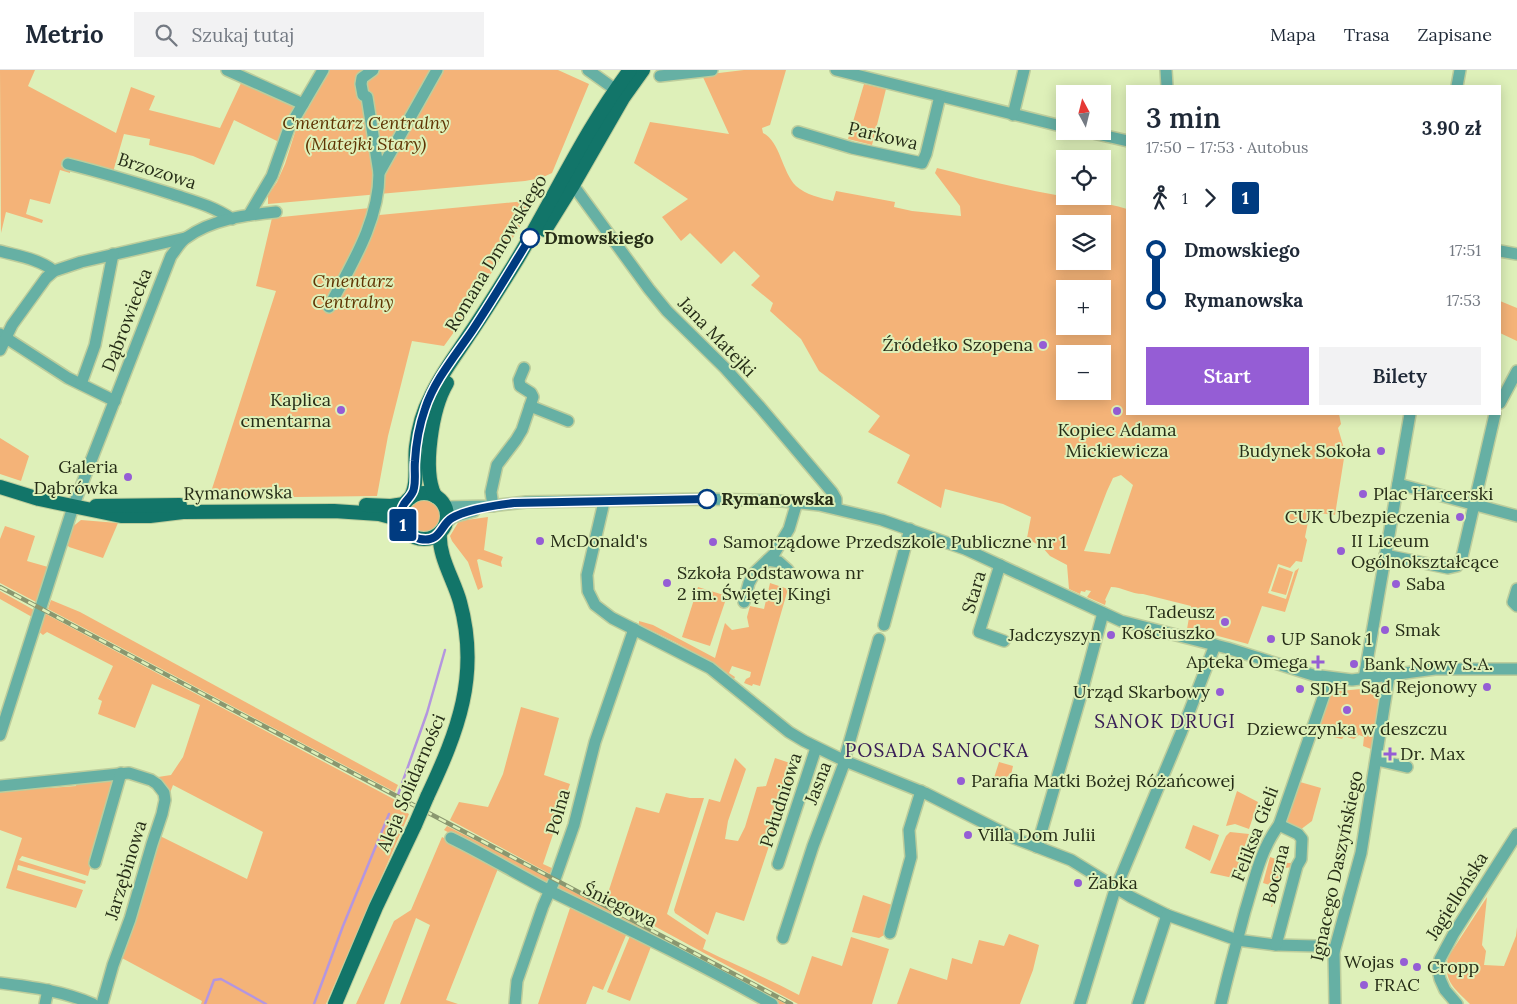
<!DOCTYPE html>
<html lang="pl">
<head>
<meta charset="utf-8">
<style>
  :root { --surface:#fff; --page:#f2f2f3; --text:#1f2937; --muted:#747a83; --line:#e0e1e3; --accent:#955dd5 }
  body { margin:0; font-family:Lora,serif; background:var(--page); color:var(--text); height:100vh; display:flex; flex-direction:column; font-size:19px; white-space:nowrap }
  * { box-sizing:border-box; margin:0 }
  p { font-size:16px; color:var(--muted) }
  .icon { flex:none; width:28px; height:28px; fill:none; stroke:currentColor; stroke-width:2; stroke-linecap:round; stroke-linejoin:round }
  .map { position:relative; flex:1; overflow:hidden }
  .drawer { position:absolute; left:1126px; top:15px; width:375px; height:330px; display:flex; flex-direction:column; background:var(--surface); border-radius:0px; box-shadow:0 2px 12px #0003 }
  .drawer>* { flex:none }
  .badge { padding:0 10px; border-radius:4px; font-size:18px; line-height:32px }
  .needle { width:32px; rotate:353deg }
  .tools { position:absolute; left:1056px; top:15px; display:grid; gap:10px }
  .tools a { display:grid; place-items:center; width:55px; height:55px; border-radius:0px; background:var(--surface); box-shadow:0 2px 12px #0003; font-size:25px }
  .map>.badge { position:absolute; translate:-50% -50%; box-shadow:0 0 0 2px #fff }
  .legs { display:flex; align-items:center; gap:8px; height:55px; padding:0 20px; font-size:16px }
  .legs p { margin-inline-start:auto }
  .headline { display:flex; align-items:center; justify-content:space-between; height:85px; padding:0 20px }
  h1 { font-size:28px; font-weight:600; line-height:38px }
  .button { display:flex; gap:10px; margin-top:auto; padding:10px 20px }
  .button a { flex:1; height:58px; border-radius:0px; background:var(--accent); color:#fff; font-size:20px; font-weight:600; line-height:58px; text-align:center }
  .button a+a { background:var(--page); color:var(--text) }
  ul { padding:0 20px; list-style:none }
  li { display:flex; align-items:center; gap:18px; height:50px; font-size:19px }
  li i { display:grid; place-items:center; width:8px; height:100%; margin:0 6px; background:currentColor }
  li i::after { content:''; width:12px; height:12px; margin:-6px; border:4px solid; border-radius:50%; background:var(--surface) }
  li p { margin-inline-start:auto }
  li:first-child i { background:linear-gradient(#0000 50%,currentColor 0) }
  li:last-child i { background:linear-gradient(currentColor 50%,#0000 0) }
  header { display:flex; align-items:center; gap:30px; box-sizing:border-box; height:70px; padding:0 25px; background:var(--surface); border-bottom:1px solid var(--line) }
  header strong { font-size:24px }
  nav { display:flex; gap:28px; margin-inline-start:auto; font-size:18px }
  .search { width:350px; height:45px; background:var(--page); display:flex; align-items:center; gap:12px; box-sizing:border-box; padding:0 18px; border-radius:0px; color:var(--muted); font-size:19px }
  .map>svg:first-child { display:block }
</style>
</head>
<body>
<header>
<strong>Metrio</strong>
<div class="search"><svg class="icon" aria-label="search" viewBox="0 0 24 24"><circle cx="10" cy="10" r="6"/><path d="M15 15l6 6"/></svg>Szukaj tutaj</div>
<nav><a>Mapa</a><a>Trasa</a><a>Zapisane</a></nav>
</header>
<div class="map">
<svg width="1517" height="934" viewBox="0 0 1517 934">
  <rect width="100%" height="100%" fill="#def0b9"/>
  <g fill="#f4b378" fill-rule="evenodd">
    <polygon points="0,0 35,0 28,16 116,63 131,17 155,26 149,40 220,58 242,11 294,35 295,39 279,72 234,50 214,95 193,86 149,75 150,69 124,64 113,102 63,91 61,96 70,99 70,103 60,100 50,134 30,129 26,144 43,150 42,153 6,142 1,163"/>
    <polygon points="329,0 558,0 589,14 552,103 541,108 525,111 268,134 268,125 277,112 285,94 297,56"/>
    <path d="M744 0H786L770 55 762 58 763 63C780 71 782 102 796 116 806 125 821 128 833 131L836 121 895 132 894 137 912 141 961 146 960 136 935 103 937 98C976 108 1016 118 1056 125 1080 129 1104 132 1127 139L1128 344H1339L1341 354 1338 358 1345 382 1335 445 1310 442 1305 467 1307 470 1302 492 1296 491 1290 498 1278 494 1268 523 1286 529 1295 501 1299 498 1285 542 1262 536 1248 574 1203 562 1187 559 1191 536 1143 524C1131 524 1122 517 1111 517L1105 530 1106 531 1105 535 1087 527 1091 521 1086 520 1085 522 1081 521 1080 524 1069 519 1067 495 1050 486 1043 478 1027 468 1031 447 1003 434 945 419 941 438 897 413 910 385 868 362 880 346 819 301 801 269 770 241 773 233 751 215 760 206 734 181 721 194 690 163 681 171 662 147 688 129 634 93 650 52 729 64 702 5ZM1065 154H1102V191H1065ZM1065 219H1102V256H1065ZM1065 284H1102V321H1065ZM1121 405 1133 415 1110 484 1084 481 1107 421 1113 408Z"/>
    <polygon points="864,14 886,19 872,75 848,69"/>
    <polygon points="536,130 462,251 444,276 412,271 388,366 377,426 209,428 276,221 256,216 272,148 370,138 369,146"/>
    <polygon points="1500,231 1517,238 1517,271 1500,263"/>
    <polygon points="0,368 29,386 21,411 0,404"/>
    <circle cx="424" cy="446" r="18"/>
    <polygon points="488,447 484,480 503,487 501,492 502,497 479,489 477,490 483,517 478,520 468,492 452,471 450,466 459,451"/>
    <polygon points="81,450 118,453 103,488 69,477 66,473 71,458"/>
    <polygon points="5,456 35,466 27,491 48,497 36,532 0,513 0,469"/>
    <polygon points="1279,497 1293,502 1286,525 1271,521"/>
    <path d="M770 513 788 519 760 616 753 614 752 616 744 613 746 609 750 607 751 602 732 596 729 603 735 607 734 609C704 586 672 570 639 555V551L653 555 715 588 725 553 732 560 749 557 747 547 750 536 764 539Z"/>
    <polygon points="698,517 727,526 710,576 682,567"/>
    <polygon points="0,521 34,540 32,547 0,529"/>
    <polygon points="51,530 80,542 398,715 395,722 48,539"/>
    <polygon points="44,543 403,734 400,739 409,744 326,934 201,934 202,931 120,887 156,764 247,809 263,762 173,715 168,728 166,720 158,707 171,705 183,687 200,635 152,614 135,658 98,644 102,631 98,629 113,596 47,562 43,565 38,561"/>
    <polygon points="1370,618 1376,618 1381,621 1371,679 1363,676 1364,667 1359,665 1354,669 1344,666 1342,669 1330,666 1333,656 1326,654 1325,658 1319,656 1331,622"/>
    <polygon points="521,637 559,648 544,705 570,714 543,794 554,799 552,805 450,750 459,732 488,737 503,704"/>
    <polygon points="735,688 746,699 728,751 725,769 738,771 745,757 757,717 766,716 775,688 796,695 744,851 716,842 708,865 675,843 674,840 709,729 720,732"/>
    <polygon points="999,692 1013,696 1011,705 1014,706 1014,708 1020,709 1019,717 993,711"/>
    <polygon points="110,708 115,711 88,806 22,786 19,790 86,811 85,814 18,795 17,800 83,820 76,838 6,818 22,768 0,760 0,719 50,715 50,718 76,716 76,712"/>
    <polygon points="1300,712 1321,718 1312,751 1300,760 1285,752"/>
    <polygon points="1237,721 1258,732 1249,759 1235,754 1226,756"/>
    <path d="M666 723 690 728H704L667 844 706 870 703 879C735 895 767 908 799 925L812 886 842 896 851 867 889 879 872 934H798L608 831 607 826 636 737 659 743Z"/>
    <polygon points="1193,755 1219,765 1210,791 1185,778"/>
    <polygon points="447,756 551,809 549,814 544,815 444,760"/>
    <polygon points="1230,762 1249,764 1233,808 1210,803 1226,766"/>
    <polygon points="442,767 499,796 446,930 458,934 400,934 430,855 416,848 384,934 356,934 394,851 411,840"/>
    <polygon points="1270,787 1288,793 1296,793 1293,797 1285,798 1272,837 1271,837 1276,817 1263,813"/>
    <polygon points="557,813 786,934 779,934 720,901 560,822 556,817"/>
    <polygon points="863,825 895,836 886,864 879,868 852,862"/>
    <path d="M1487 827 1482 875 1486 881 1484 895 1504 896 1516 866 1517 857V934H1470C1454 918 1443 911 1448 887Z"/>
    <polygon points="571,835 627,863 603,920 593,916 586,934 538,934"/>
    <polygon points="1009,864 1039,875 1033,900 1020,934 897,934 910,898 947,910 952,888 972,894 979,870 1004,876"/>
    <polygon points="630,866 652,874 630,931 607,922"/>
  </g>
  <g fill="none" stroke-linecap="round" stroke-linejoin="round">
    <g stroke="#b496df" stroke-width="2.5">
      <polyline points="394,736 427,643 445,580"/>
      <polyline points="205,934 214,910 221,909 266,934"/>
      <polyline points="314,934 343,856 389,744"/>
    </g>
    <defs>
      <g id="minor">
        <polyline points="227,0 303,34"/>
        <polyline points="373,0 362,8 361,14 363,25 367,27 379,103"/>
        <polyline points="588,0 616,20 618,26"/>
        <polyline points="836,0 1065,57"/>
        <polyline points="1166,0 1167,16"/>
        <polyline points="660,6 712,0"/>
        <polyline points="1457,16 1460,0"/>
        <polyline points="1013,45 1024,0"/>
        <polyline points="1084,61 1128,71"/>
        <polyline points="798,62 852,78 922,93 926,84 940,26"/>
        <path d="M68 94C104 103 137 113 172 124 193 131 213 136 232 149"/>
        <polyline points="573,115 649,219 667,241 725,298 760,337 832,422 836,429 836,438"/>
        <polyline points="249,145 272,106 289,58 323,0"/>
        <path d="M0 181C18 186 39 189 54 201"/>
        <polyline points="1500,181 1517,184"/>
        <path d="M329 237C351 195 379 152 379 103L437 0"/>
        <polyline points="0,264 68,308 115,331"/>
        <polyline points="0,280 12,255 46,208 54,201 81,192 185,168"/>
        <polyline points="81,314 95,275 113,184"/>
        <polyline points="1500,333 1517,301"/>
        <polyline points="530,336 568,351"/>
        <polyline points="1398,414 1517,446"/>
        <polyline points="604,432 587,505 588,521 595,535 612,548 710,598 789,662 804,671 845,691 925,723 1014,768 1071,790 1131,827 1167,845 1237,870 1276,875 1316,876 1325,878 1334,882"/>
        <polyline points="493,436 491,422 497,395 516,370 522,360 533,327 531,323 520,316 519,310 524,298"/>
        <polyline points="445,437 490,436 526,432 706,429 782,431 819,435 882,450 965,479 1121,551 1227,578 1313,605 1352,610 1435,599 1517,599"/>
        <polyline points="446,453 453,447 474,441"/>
        <polyline points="1385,485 1448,498 1457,496 1462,487 1495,344"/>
        <polyline points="768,490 779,492 788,500"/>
        <polyline points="1000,495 979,562 1004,571"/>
        <polyline points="1517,519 1513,532 1517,536"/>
        <polyline points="744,532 749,513 755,502 774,484 789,459 797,432"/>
        <polyline points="884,555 910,459"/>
        <polyline points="1364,609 1410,344"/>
        <path d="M0 665 73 437 171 186C176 180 180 172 186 168 212 149 246 145 276 142"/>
        <polyline points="1377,690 1407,697"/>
        <polyline points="0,716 129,703 151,710 157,714 164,723 165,730 162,744 152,774 130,849 113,895 102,934"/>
        <path d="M451 768C484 784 515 803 548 820 624 857 699 893 772 934"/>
        <polyline points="1037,777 1081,625 1103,543"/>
        <polyline points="95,793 121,703"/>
        <polyline points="778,794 816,678"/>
        <polyline points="890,863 911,787 909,760 921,721"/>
        <polyline points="783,868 813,776 845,691 846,684 879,569"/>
        <polyline points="1276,875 1297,796 1301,789 1302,769 1298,764 1279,755"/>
        <path d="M0 913C32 917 63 921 93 934"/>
        <polyline points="45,934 48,920"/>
        <polyline points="515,934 517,911 543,836 555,809 574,755 595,672 634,559"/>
        <polyline points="1080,934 1114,823 1181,663 1215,575"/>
        <polyline points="1138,934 1167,845"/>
        <path d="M1221 934C1228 903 1237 872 1245 841 1254 812 1260 780 1279 755L1325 622 1327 608"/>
        <polyline points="1335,934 1334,882 1361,783 1389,606"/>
        <polyline points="1457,934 1445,920 1440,909 1438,900 1440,889 1454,863 1517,764"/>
      </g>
      <g id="major">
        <polyline points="545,160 573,115 623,28 643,0"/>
        <polyline points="0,417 39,429 121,446 150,446 183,442 334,441 379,444 394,448 402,454"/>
        <circle cx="424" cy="446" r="23"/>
        <path d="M435 426C422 400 432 338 447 313"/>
        <path d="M410 428C419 414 414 393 416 377 418 359 423 341 431 326 441 304 456 285 469 265 486 240 502 214 518 188 555 126 586 58 630 0"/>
        <polyline points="366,435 391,436 404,434"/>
        <polyline points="96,436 180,435"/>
        <path d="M427 727C458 661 480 605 460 532 454 510 438 486 440 463"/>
        <polyline points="335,934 376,837 415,755"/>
      </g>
    </defs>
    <use href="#minor" stroke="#bdcd9c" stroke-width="14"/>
    <use href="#major" stroke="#bdcd9c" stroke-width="16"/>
    <use href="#minor" stroke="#66b0a4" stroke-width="11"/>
    <use href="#major" stroke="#127569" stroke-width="14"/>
    <defs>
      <polyline id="rail" points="0,517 791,934"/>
    </defs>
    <use href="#rail" stroke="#8a976f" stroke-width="4.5"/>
    <use href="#rail" stroke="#def0b9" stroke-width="2.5" stroke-dasharray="8" stroke-linecap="butt"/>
    <defs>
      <polyline id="major-bridge" points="415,755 427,727"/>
    </defs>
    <use href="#major-bridge" stroke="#bdcd9c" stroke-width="16" stroke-linecap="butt"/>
    <use href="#major-bridge" stroke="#127569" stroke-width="14"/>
  </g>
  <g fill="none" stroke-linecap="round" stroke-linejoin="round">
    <defs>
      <path id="line-1" d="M530 168C511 199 492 231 472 261 455 286 434 311 425 339 419 356 416 374 415 391 414 400 416 409 414 418 413 425 408 428 404 434 396 447 404 466 420 469 441 473 440 455 452 448 467 439 497 435 514 433L707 429"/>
    </defs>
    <use href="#line-1" stroke="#fff" stroke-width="11"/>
    <use href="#line-1" stroke="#003b80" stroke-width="8"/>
  </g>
  <g fill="#fff" stroke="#003b80" stroke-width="2.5">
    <circle cx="530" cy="168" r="9"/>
    <circle cx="707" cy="429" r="9"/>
  </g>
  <g fill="#955dd5" stroke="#def0b9" stroke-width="2">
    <circle cx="1043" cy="275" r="5"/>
    <circle cx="341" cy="340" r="5"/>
    <circle cx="1117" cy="341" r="5"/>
    <circle cx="1381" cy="381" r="5"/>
    <circle cx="128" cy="407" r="5"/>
    <circle cx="1363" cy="424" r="5"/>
    <circle cx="1460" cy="447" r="5"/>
    <circle cx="540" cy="471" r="5"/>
    <circle cx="713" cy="472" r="5"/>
    <circle cx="1341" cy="481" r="5"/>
    <circle cx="667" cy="513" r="5"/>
    <circle cx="1396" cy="514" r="5"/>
    <circle cx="1225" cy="552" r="5"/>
    <circle cx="1385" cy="560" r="5"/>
    <circle cx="1111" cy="565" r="5"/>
    <circle cx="1271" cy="569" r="5"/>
    <path d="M1315.5 584.5h5v5h5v5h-5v5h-5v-5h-5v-5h5z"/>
    <circle cx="1354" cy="594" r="5"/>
    <circle cx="1487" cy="617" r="5"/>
    <circle cx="1300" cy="619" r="5"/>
    <circle cx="1220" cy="622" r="5"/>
    <circle cx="1347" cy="640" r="5"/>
    <path d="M1387.5 676.5h5v5h5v5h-5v5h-5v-5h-5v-5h5z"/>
    <circle cx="961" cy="711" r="5"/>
    <circle cx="968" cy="765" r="5"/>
    <circle cx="1078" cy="813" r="5"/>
    <circle cx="1404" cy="892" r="5"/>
    <circle cx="1417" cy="897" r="5"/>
    <circle cx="1364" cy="915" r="5"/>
  </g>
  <g text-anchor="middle" stroke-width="4" stroke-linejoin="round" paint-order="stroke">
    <g font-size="18" font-style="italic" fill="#5f3504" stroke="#def0b9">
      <text x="366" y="59">Cmentarz Centralny<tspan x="366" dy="21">(Matejki Stary)</tspan></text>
      <text x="353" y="217">Cmentarz<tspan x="353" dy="21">Centralny</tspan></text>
    </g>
    <g font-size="18" fill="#262d17" stroke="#def0b9">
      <text transform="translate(883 66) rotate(13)" y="6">Parkowa</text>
      <text transform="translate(157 101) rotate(18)" y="6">Brzozowa</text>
      <text transform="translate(496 183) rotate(-59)" y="6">Romana Dmowskiego</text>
      <text transform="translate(127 250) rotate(-69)" y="6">Dąbrowiecka</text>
      <text transform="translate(717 267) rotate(46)" y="6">Jana Matejki</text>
      <text transform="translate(238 423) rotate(-1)" y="6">Rymanowska</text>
      <text transform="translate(974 522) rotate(-73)" y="6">Stara</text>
      <text transform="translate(411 713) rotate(-67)" y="6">Aleja Solidarności</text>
      <text transform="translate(818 713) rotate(-69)" y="6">Jasna</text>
      <text transform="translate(781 730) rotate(-72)" y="6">Południowa</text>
      <text transform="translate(558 742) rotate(-74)" y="6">Polna</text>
      <text transform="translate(1255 764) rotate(-69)" y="6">Feliksa Gieli</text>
      <text transform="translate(1337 796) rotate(-78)" y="6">Ignacego Daszyńskiego</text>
      <text transform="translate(126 800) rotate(-73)" y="6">Jarzębinowa</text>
      <text transform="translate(1276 804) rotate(-76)" y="6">Boczna</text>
      <text transform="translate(1457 826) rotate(-58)" y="6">Jagiellońska</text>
      <text transform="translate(620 835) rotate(26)" y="6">Śniegowa</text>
    </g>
    <g font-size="18" font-weight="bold" fill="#262d17" stroke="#def0b9" text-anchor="start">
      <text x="544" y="174">Dmowskiego</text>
      <text x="721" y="435">Rymanowska</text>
    </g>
    <g font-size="18" fill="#262d17" stroke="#def0b9" text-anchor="start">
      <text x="1033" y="281" text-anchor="end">Źródełko Szopena</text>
      <text x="331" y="336" text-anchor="end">Kaplica<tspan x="331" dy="21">cmentarna</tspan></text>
      <text x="1117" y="366" text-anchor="middle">Kopiec Adama<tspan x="1117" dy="21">Mickiewicza</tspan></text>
      <text x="1371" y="387" text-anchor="end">Budynek Sokoła</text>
      <text x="118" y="403" text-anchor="end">Galeria<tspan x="118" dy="21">Dąbrówka</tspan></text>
      <text x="1373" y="430">Plac Harcerski</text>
      <text x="1450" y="453" text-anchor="end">CUK Ubezpieczenia</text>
      <text x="550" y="477">McDonald's</text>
      <text x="1351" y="477">II Liceum<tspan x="1351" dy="21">Ogólnokształcące</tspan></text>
      <text x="723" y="478">Samorządowe Przedszkole Publiczne nr 1</text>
      <text x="677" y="509">Szkoła Podstawowa nr<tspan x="677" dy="21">2 im. Świętej Kingi</tspan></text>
      <text x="1406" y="520">Saba</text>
      <text x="1215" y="548" text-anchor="end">Tadeusz<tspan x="1215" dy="21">Kościuszko</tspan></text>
      <text x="1395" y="566">Smak</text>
      <text x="1101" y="571" text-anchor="end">Jadczyszyn</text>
      <text x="1281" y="575">UP Sanok 1</text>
      <text x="1308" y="598" text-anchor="end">Apteka Omega</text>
      <text x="1364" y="600">Bank Nowy S.A.</text>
      <text x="1477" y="623" text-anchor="end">Sąd Rejonowy</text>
      <text x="1310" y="625">SDH</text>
      <text x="1210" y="628" text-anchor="end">Urząd Skarbowy</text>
      <text x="1347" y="665" text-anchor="middle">Dziewczynka w deszczu</text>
      <text x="1400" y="690">Dr. Max</text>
      <text x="971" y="717">Parafia Matki Bożej Różańcowej</text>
      <text x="978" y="771">Villa Dom Julii</text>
      <text x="1088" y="819">Żabka</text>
      <text x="1394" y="898" text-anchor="end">Wojas</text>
      <text x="1427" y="903">Cropp</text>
      <text x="1374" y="921">FRAC</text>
    </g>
    <g font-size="19" letter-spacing="1" fill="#381d56" stroke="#def0b9">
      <text x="1165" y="658">SANOK DRUGI</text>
      <text x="937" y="687">POSADA SANOCKA</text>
    </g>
  </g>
</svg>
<div class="tools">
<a><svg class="needle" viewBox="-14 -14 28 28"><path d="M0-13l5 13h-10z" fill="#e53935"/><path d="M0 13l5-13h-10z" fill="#747a83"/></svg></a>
<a><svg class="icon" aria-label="locate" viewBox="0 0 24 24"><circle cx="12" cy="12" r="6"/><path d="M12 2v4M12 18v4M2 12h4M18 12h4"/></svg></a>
<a><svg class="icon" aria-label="layers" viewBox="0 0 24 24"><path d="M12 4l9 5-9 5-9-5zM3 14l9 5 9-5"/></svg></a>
<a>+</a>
<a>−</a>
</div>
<b class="badge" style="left:403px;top:455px;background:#003b80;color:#fff">1</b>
<section class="drawer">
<div class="headline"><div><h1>3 min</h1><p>17:50 – 17:53 · Autobus</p></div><b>3.90 zł</b></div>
<div class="legs"><svg class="icon" aria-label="walk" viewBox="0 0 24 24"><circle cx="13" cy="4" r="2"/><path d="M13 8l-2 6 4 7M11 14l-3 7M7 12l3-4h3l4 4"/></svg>1<svg class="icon" aria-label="forward" viewBox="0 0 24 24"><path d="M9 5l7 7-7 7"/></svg><b class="badge" style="background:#003b80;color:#fff">1</b></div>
<ul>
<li><i style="color:#003b80"></i><b>Dmowskiego</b><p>17:51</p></li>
<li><i style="color:#003b80"></i><b>Rymanowska</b><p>17:53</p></li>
</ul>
<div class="button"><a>Start</a><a>Bilety</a></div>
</section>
</div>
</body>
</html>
